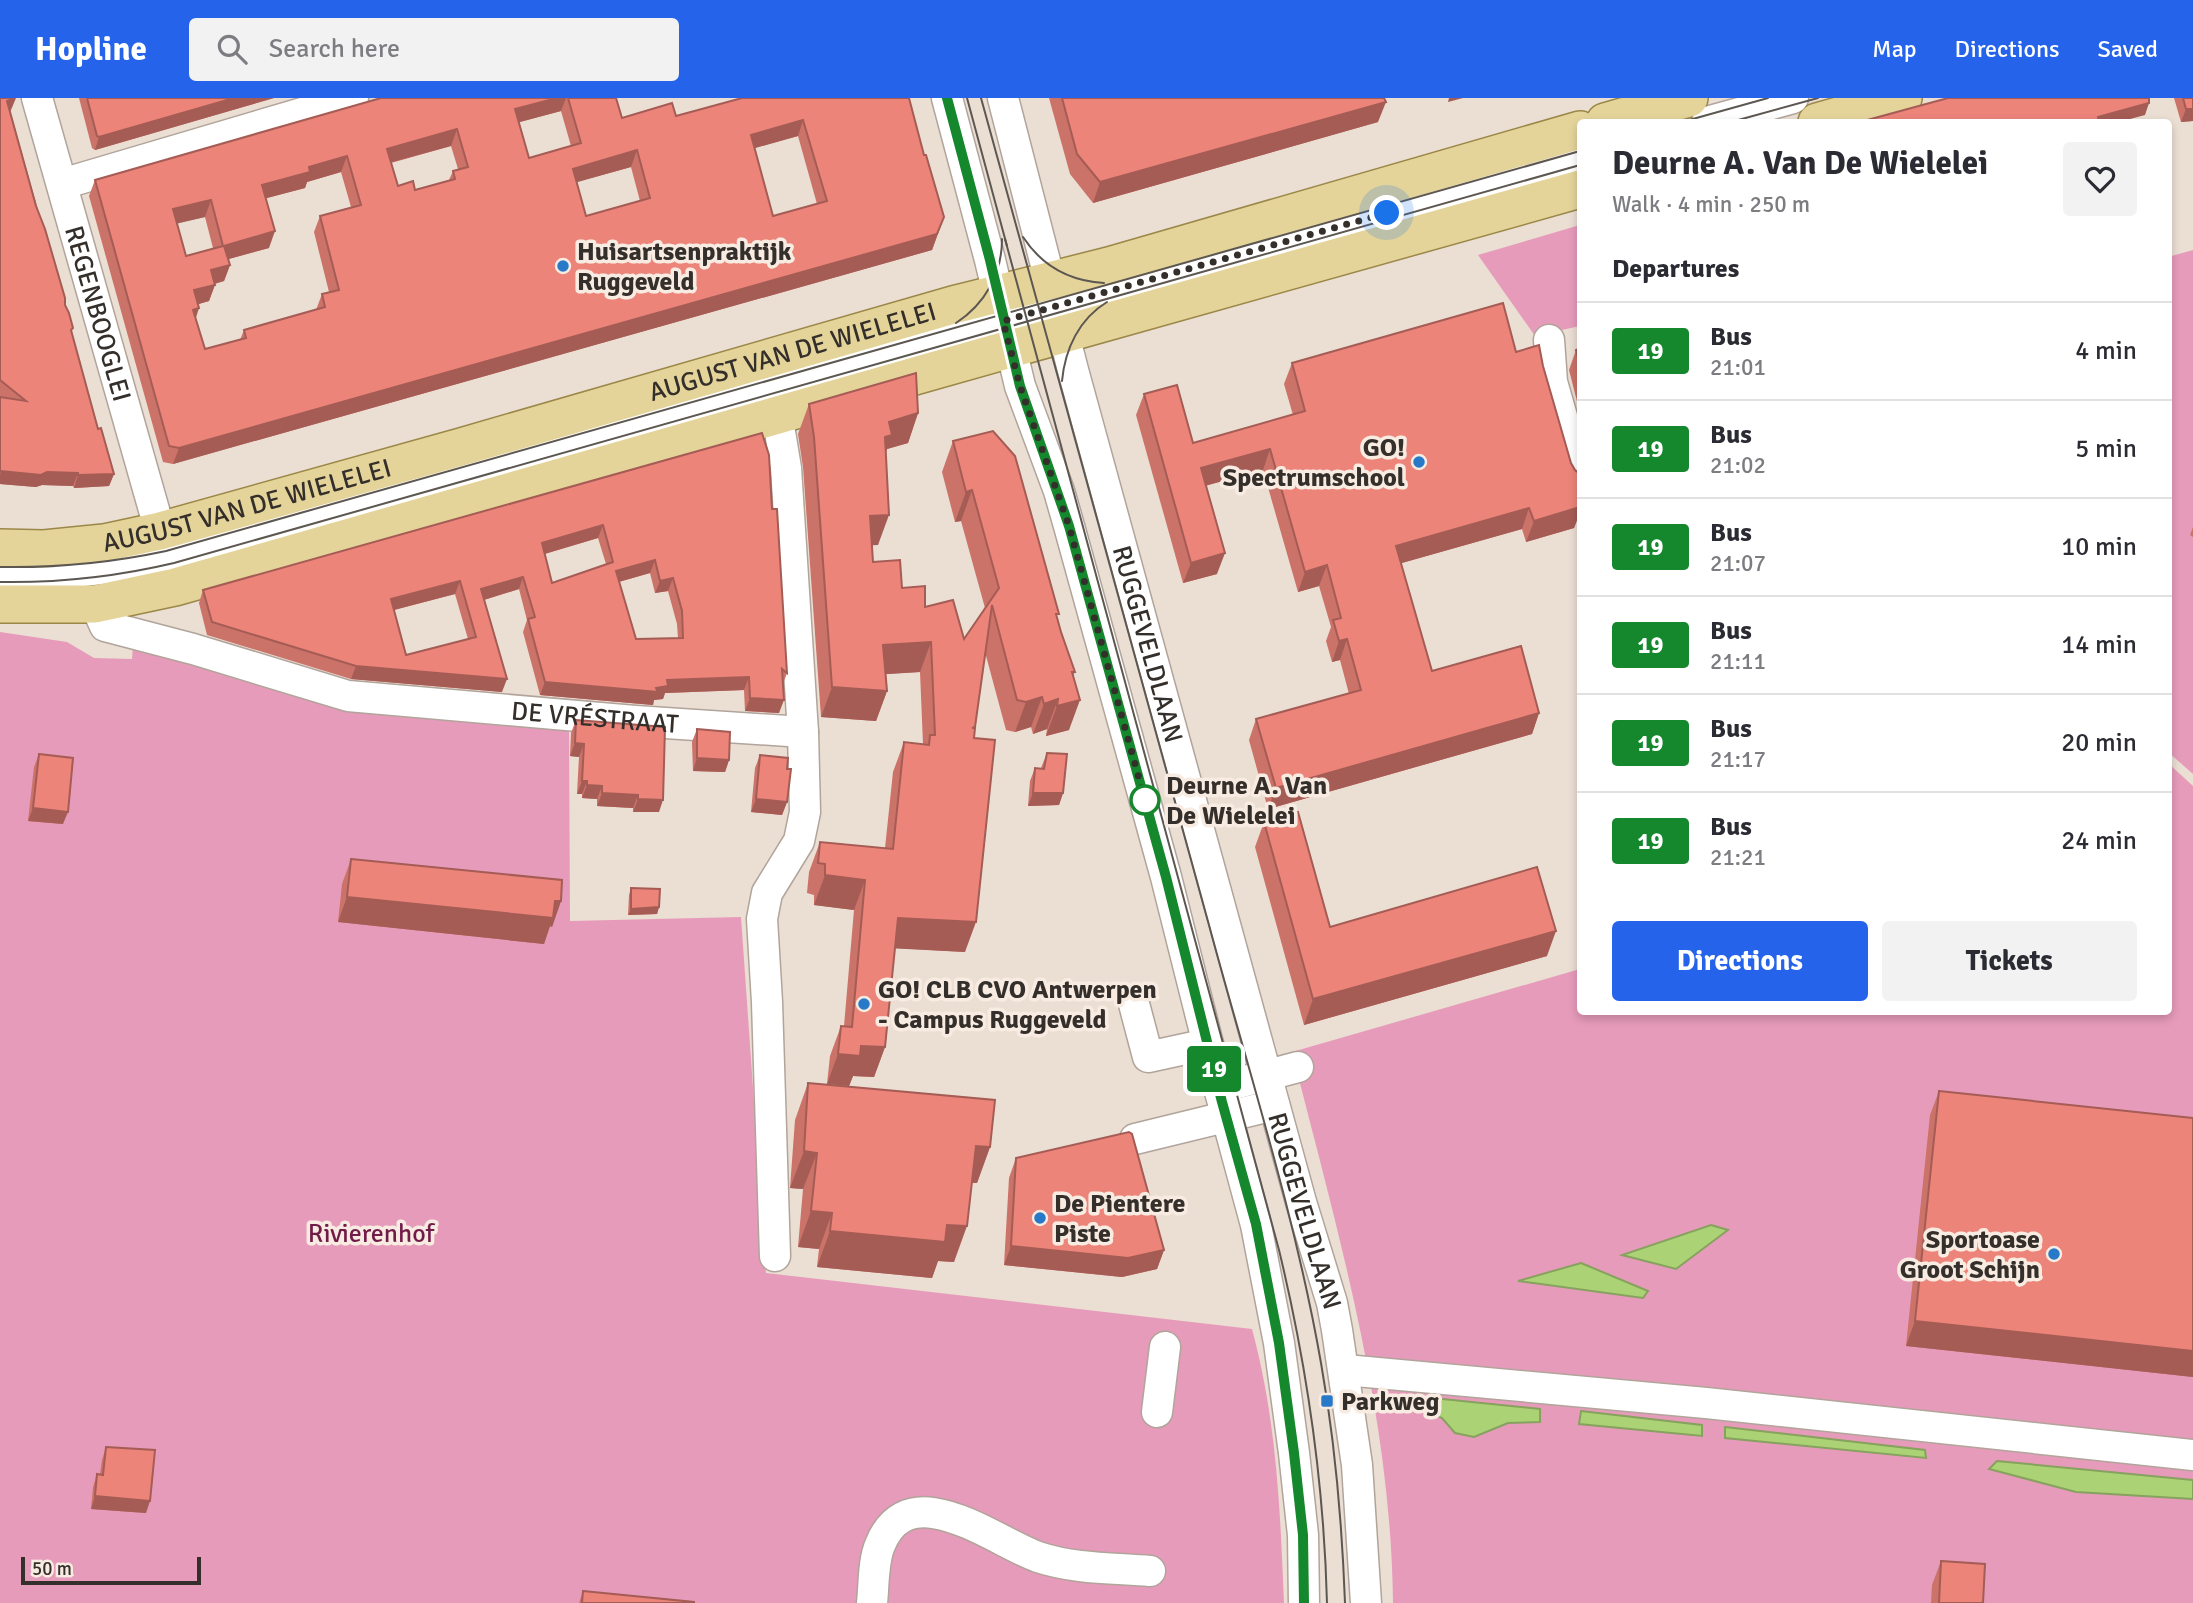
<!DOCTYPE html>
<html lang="en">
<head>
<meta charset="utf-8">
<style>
  :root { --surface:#fff; --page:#f2f2f3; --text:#2b2b33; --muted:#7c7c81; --line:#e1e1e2; --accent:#2563eb }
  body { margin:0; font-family:Signika,sans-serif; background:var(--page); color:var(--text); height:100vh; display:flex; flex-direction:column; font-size:26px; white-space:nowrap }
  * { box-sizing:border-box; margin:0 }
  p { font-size:23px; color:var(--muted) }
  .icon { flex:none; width:38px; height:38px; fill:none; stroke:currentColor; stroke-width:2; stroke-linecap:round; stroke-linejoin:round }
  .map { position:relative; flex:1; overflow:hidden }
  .panel { position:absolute; left:1577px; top:21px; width:595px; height:896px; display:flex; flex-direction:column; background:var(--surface); border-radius:7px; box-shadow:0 4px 10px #0003 }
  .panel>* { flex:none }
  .badge { padding:0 14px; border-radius:5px; font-size:24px; line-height:46px }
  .scale { position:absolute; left:21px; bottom:18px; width:180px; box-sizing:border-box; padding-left:7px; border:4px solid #342f2b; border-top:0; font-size:19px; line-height:24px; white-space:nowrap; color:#342f2b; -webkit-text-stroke:5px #f8ebe1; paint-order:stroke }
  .you { position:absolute; width:35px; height:35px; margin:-18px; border:5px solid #fff; border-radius:50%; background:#1a73e8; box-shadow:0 0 0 10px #1a73e833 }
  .map>.badge { position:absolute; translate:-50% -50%; box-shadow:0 0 0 4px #fff }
  h2 { padding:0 35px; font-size:26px; line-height:63px }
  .round { display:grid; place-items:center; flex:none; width:74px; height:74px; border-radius:7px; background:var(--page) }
  .head { display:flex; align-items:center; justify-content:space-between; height:119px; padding:0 35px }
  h1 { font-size:33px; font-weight:700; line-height:52px }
  .cta { display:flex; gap:14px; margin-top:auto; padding:14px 35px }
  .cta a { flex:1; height:80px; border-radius:7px; background:var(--accent); color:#fff; font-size:28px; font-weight:700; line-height:80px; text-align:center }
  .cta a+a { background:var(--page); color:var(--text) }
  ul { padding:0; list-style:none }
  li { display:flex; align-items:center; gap:21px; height:98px; padding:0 35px; border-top:2px solid var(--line) }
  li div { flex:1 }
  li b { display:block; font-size:26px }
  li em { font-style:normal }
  li .badge { min-width:77px; font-weight:700; text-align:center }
  header { display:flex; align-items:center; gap:42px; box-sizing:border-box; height:98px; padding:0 35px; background:var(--accent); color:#fff }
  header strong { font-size:33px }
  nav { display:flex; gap:38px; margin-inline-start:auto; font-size:24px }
  .search { width:490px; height:63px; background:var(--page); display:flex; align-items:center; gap:18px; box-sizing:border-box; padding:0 24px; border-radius:7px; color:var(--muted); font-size:26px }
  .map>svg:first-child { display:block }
</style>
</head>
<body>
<header>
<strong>Hopline</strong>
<div class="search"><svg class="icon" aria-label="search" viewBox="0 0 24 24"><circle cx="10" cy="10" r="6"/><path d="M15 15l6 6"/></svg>Search here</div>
<nav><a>Map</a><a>Directions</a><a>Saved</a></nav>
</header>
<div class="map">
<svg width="2193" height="1505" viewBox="0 0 2193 1505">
  <rect width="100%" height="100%" fill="#ebded3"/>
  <g fill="#e79bbb">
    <polygon points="1580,127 1580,228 1535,238 1478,157"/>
    <polygon points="2193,152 2193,676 2168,654 2168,159"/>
    <path d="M0 534 67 544 94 560 132 561 133 548 569 628 570 823 741 819 766 1175 1252 1231C1277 1324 1280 1410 1284 1505H0Z"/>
    <path d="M2168 665 2193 688V1505H1393C1391 1316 1338 1135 1292 954L1580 871V914H2168Z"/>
  </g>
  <g fill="#abd274" stroke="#87a15e" stroke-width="2">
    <polygon points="1711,1127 1728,1132 1676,1171 1622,1157"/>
    <polygon points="1581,1165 1648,1193 1643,1200 1518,1183"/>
    <polygon points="1403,1297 1540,1311 1540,1324 1508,1325 1474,1339 1455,1335 1442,1320 1421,1311 1401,1309"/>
    <polygon points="1581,1313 1702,1327 1702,1338 1579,1326"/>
    <polygon points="1725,1329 1925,1352 1926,1360 1725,1340"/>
    <polygon points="1997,1363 2193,1382 2193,1401 2076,1394 1989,1371"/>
  </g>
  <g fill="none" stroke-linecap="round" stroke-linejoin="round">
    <defs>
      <g id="minor">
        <path id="s1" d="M37 0 160 433"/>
        <polyline points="947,0 990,162 1020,288 1059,393 1069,428 1166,779 1219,990 1256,1127 1279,1245 1294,1355 1303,1437 1304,1505"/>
        <path id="s2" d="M1003 0 1073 272 1301 1104 1332 1205 1337 1232 1357 1367 1366 1505"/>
        <polyline points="1707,24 1793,0"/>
        <polyline points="62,86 353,0"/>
        <polyline points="1549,242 1552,284 1580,381"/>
        <path d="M0 477C61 477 111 472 170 459L1580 60"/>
        <path id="s3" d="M95 506 105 528 193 551 348 598 635 623 803 634"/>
        <polyline points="1134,906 1148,959 1208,946"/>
        <polyline points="1219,990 1298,969"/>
        <polyline points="1135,1041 1274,1007"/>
        <polyline points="775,1158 767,904 762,821 767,795 799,743 805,714 803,634 786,370 777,316"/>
        <polyline points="1356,1273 1706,1305 2193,1357"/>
        <polyline points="1157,1314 1165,1249"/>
        <path d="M872 1505C874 1487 873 1463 880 1447 909 1374 995 1444 1038 1459 1074 1471 1113 1470 1150 1473"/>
      </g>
      <g id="major">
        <polyline points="1605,24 1689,0"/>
        <polyline points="1817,24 1903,0"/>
        <path id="s4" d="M0 450 44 451 104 445 160 433 461 349 953 207 1109 168 1580 32"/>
        <path d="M0 506H95L175 489C643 354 1111 222 1580 91"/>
      </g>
    </defs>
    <use href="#minor" stroke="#b1a49b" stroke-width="33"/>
    <use href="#major" stroke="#9b8848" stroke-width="40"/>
    <use href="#minor" stroke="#fff" stroke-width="30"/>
    <use href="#major" stroke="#e5d49a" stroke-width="37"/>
    <g stroke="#5d5751" stroke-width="2">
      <polyline points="967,0 1007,148"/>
      <path d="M981 0C1057 276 1135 551 1209 827 1248 972 1295 1116 1321 1265 1335 1344 1342 1424 1345 1505"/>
      <polyline points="1682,24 1768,0"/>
      <polyline points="1731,24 1818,0"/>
      <path d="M1023 139C1042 168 1069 183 1104 185"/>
      <path d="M1005 141 1279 1152C1307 1268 1324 1386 1327 1505"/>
      <path d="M956 225C985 206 1002 176 1002 141"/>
      <path d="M1062 283C1065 251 1079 221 1107 204"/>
      <path d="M0 469C57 470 110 465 166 453L1580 53"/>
      <path d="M0 484C60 485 115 479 174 465L1580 67"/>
    </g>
  </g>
  <g fill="#cb7269" fill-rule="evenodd">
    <polygon points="0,0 11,12 10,13 65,207 73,230 71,234 98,331 114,376 109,388 74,390 73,388 42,387 36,389 0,386 0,299 1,300 0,299"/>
    <polygon points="79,0 274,0 95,52 92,50"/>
    <path d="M381 0H616L622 20 676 18 742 0 924 57 944 119 932 152 173 366 163 364 89 98 95 82ZM561 13 571 48 529 60 519 24ZM798 38 817 106 773 118 754 50ZM451 48 458 71 453 73 449 82 415 92 398 88 391 65ZM631 69 640 103 586 118 576 84ZM341 74 351 109 320 118 314 134 329 194 322 196 316 212 244 232 240 242 205 251 195 220 198 206 209 203 215 186 224 183 230 167 228 161 269 150 266 100 305 90 307 84ZM205 119 213 150 186 158 177 125Z"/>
    <polygon points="1049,0 1193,0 1378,24 1093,105 1070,76"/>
    <polygon points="2174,0 2193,0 2193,23 2181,24"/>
    <polygon points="1580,250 1580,315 1569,272 1576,252"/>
    <polygon points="1516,254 1543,268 1580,415 1574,430 1526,444 1522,431 1401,465 1432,573 1539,615 1532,636 1268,711 1249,642 1256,621 1349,596 1340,562 1332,564 1326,543 1331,529 1319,488 1298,494 1263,372 1205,388 1217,476 1183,485 1136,317 1144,296 1193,345 1293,317 1284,286 1292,265"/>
    <polygon points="809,306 918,315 908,345 887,351 886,354 878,447 872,447 873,464 902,490 964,541 985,510 961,423 955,424 942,374 953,343 1057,520 1075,574 1073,578 1069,632 1046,638 1047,631 1033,636 1031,629 1015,634 1006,632 985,554 974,640 965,854 895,850 885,949 874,979 853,978 849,988 827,986 830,958 841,928 844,928 854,812 814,807 814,797 807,795 809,774 820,744 885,750 893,674 904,644 923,646 920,574 886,576 887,593 876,623 821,619 803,369 798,336"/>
    <path d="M762 335 772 411 787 575 783 586 779 615 745 613 744 592 665 595 663 601 654 602 653 607 540 597 523 534 527 522 519 491 484 502 502 594 351 581 207 537 199 505 203 492ZM598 440 606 466 552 485 545 456ZM650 475 655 495 668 493 677 526 678 540 636 541 619 484ZM455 496 468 541 406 557 394 512Z"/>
    <polygon points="2193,429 2193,439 2190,437"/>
    <polygon points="576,622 659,714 633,714 633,710 597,708 597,701 582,700 582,696 577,696 579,659 570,658 571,635"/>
    <polygon points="697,631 729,662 725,674 693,673 692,644"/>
    <polygon points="1047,655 1063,695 1059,707 1028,708 1030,683 1035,670 1041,670"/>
    <polygon points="39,656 63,726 28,723 34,669"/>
    <polygon points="760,657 787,671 787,704 782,717 751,714 755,670"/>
    <polygon points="1264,724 1330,829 1547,858 1304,927 1255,749"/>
    <polygon points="351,761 561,803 552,829 550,828 544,846 338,824 342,786"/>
    <polygon points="631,790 659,809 657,816 628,817 629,797"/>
    <polygon points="808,985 990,1049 977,1085 972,1085 954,1164 938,1163 932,1180 817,1169 819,1151 798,1149 803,1091 790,1090 795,1022"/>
    <polygon points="1939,993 2193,1020 2193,1279 1906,1248 1930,1017"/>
    <polygon points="1016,1060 1164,1152 1157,1171 1122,1179 1004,1167 1009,1080"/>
    <polygon points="106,1349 146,1415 91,1411 93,1389 97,1376 100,1376 102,1362"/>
    <polygon points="1941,1463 1983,1505 1931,1505 1932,1487"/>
    <polygon points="583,1493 694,1505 579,1505"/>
  </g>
  <g fill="#a55c55">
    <polygon points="16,0 11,12 2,15 7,3"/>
    <polygon points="234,0 274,0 95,52 99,39"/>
    <polygon points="557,0 566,0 561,13 509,27 515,11"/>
    <polygon points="1449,0 1463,0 1448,4"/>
    <polygon points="1386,4 1378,24 1093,105 1100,84"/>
    <polygon points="2149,5 2145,17 2119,24 2096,24 2098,19"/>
    <polygon points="2186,11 2193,11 2193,23 2181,24"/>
    <polygon points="803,22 798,38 745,53 751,37"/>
    <polygon points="457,31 451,48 381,67 387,51"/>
    <polygon points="637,52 631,69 567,87 573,71"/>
    <polygon points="347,58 341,74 307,84 305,90 256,103 262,87 309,69"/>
    <polygon points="211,102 205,119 167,128 173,111"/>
    <polygon points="944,119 932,152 173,366 179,350"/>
    <polygon points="275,133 269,150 218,164 224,148"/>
    <polygon points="230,167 224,183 205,188 211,172"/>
    <polygon points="215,187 209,203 189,209 194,192"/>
    <polygon points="199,210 194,226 193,212"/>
    <polygon points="918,315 908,345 887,351 881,367 874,369 889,324"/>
    <polygon points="1270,351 1263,372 1193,391 1201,370"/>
    <polygon points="1,373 47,374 78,375 73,388 42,387 36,389 0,386 0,377"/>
    <polygon points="114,376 109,388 74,390 78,377"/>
    <polygon points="972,392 961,423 955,424 966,394"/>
    <polygon points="1578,396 1580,396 1580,414 1574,430 1526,444 1534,423"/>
    <polygon points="1529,410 1522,431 1388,469 1396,448"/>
    <polygon points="889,417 878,447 859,448 870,418"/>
    <polygon points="603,427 598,440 537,458 542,445"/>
    <polygon points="1225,455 1217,476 1183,485 1191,465"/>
    <polygon points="655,462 650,475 611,486 616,473"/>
    <polygon points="1327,467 1319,488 1298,494 1305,474"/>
    <polygon points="523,479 519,491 477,504 481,491"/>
    <polygon points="673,480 668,493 655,495 660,483"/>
    <polygon points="460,483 455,496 386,514 391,501"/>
    <polygon points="1347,541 1340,562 1332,564 1339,543"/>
    <polygon points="931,544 920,574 872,577 883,547"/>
    <polygon points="356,568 507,581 502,594 351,581"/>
    <polygon points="749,579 744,592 665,595 663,601 654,602 653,607 540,597 545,584 656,590 667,582"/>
    <polygon points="832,589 887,593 876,623 821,619"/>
    <polygon points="1042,599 1031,629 1015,634 1026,604"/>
    <polygon points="750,600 784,602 779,615 745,613"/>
    <polygon points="1058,601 1047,631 1033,636 1044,606"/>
    <polygon points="1080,602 1069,632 1046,638 1057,608"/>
    <polygon points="1539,615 1532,636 1268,711 1276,690"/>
    <polygon points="575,645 584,646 579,659 570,658"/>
    <polygon points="697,660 729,662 725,674 693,673"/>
    <polygon points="582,683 587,683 582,696 577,696"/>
    <polygon points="587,687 602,688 597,701 582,700"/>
    <polygon points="602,695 638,697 633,710 597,708"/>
    <polygon points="1033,695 1063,695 1059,707 1028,708"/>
    <polygon points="638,701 663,702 659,714 633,714"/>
    <polygon points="756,701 787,704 782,717 751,714"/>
    <polygon points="33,710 68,714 63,726 28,723"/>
    <polygon points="825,777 865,782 854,812 814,807"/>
    <polygon points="347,799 555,803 561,803 552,829 550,828 544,846 338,824"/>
    <polygon points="659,809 657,816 628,817 631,811"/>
    <polygon points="898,820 976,824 965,854 887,850"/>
    <polygon points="1556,833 1547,858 1304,927 1313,901"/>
    <polygon points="861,948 885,949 874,979 853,978 849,988 827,986 838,956"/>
    <polygon points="976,1048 990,1049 977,1085 962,1085"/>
    <polygon points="804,1053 817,1055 803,1091 790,1090"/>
    <polygon points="811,1113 832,1115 819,1151 798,1149"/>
    <polygon points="947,1127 967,1128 954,1164 938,1163 932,1180 817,1169 830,1133"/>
    <polygon points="1011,1148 1164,1152 1157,1171 1122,1179 1004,1167"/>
    <polygon points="1915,1223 2193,1253 2193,1279 1906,1248"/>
    <polygon points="95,1398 150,1403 146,1415 91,1411"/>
  </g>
  <g fill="#ec847a" stroke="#a55c55" stroke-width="2" fill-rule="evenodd">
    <polygon points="0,0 15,0 7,3 36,108 45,131 65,200 65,207 69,215 73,230 71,232 98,331 101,330 114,376 78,377 78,375 47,374 41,377 0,373 0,299 26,303 0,282"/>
    <polygon points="87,0 234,0 99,39 97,38"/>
    <path d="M381 0H557L515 11 529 60 581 45 568 0H616L622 20 672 5 676 18 742 0H909L924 57H926L944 119 937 136 179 350 169 348 95 82ZM803 22 827 103 773 118 751 37ZM457 31 468 69 453 73 455 81 415 92 413 83 398 88 387 51ZM637 52 650 100 586 118 573 71ZM347 58 361 107 320 118 339 192 322 196 325 209 244 232 246 240 205 251 193 212 199 210 194 192 215 187 211 172 230 167 224 148 275 133 262 87 310 74 309 69ZM211 102 223 148 186 158 173 111Z"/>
    <polygon points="1062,0 1384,0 1386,4 1100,84 1077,56"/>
    <polygon points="1948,0 2149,0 2149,5 2098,19 2099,24 1860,24"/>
    <polygon points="2183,0 2193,0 2193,11 2186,11"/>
    <polygon points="1503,205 1516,254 1539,247 1543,268 1571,365 1575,372 1580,376 1580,396 1578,396 1580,404 1580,409 1534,423 1529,410 1396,448 1432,573 1521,548 1539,615 1276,690 1256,621 1361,592 1347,541 1339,543 1333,522 1341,520 1327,467 1305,474 1270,351 1201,370 1225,455 1191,465 1144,296 1177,287 1193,345 1305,313 1292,265"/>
    <polygon points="1580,250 1580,267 1576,252"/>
    <polygon points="916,275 918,315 889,324 892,337 885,339 889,417 870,418 873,464 900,462 902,490 925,488 925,509 953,502 964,541 999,490 972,392 966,394 953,343 993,333 1015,358 1059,516 1056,516 1061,534 1075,574 1072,574 1080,602 1057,608 1058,601 1044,606 1042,599 1026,604 1017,602 992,507 975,629 972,630 975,630 974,640 995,642 976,824 898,820 885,949 861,948 860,958 838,956 841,928 852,929 865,782 825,777 825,766 818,765 820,744 893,751 904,644 929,647 930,637 935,637 931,544 883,547 887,593 832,589 814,339 809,306"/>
    <path d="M762 335 769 357 772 411H777L787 575 782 571 784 602 750 600 749 579 667 582 668 588 656 590 658 594 545 584 528 521 535 519 523 479 481 491 507 581 356 568 212 524 203 492ZM603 427 613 464 552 485 542 445ZM655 462 660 483 673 480 682 513 683 540 636 541 616 473ZM460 483 476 539 406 557 391 501Z"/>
    <polygon points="576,622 665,629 663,702 638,701 638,697 602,695 602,688 587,687 587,683 582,683 584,646 575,645"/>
    <polygon points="697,631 730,634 729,662 697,660"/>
    <polygon points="1047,655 1067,656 1063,695 1033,695 1035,670 1044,671"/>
    <polygon points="39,656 73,660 68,714 33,710"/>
    <polygon points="760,657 788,660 787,671 791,671 787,704 756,701"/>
    <polygon points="1298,714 1330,829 1537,769 1556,833 1313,901 1264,724"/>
    <polygon points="351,761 562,782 561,803 555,803 553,820 347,799"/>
    <polygon points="631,790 660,791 659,809 631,811"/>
    <polygon points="808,985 995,1002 990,1049 976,1048 967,1128 947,1127 945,1144 830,1133 832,1115 811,1113 817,1055 804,1053"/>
    <polygon points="1939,993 2193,1020 2193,1253 1915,1223"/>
    <polygon points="1129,1034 1132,1036 1164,1152 1128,1160 1011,1148 1016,1060"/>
    <polygon points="106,1349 155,1352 150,1403 95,1398 97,1376 103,1377"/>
    <polygon points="1941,1463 1985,1466 1983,1505 1939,1505"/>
    <polygon points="583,1493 694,1504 694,1505 582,1505"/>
  </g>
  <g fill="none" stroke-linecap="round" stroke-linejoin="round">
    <defs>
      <polyline id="line" points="947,0 990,162 1020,288 1069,428 1166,779 1222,1004 1256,1126 1279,1245 1294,1355 1303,1437 1304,1505"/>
    </defs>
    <use href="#line" stroke="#fff" stroke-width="16"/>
    <use href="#line" stroke="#15882e" stroke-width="10"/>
    <polyline stroke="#342f2b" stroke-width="7" stroke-dasharray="0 12.6" points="1145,702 1069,428 1020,288 1003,223 1387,115"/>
  </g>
  <g fill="#287ac9" stroke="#f8ebe1" stroke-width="2.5">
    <circle cx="563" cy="168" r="7"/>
    <circle cx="1419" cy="364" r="7"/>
    <circle cx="864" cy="906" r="7"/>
    <circle cx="1040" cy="1120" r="7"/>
    <circle cx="2054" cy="1156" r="7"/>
    <rect x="1320" y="1296" width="14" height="14" rx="3.5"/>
  </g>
  <circle fill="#fff" stroke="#15882e" stroke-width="3.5" cx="1145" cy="702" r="14"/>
  <g text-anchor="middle" stroke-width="7" stroke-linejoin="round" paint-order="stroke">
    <g font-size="26" font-weight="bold" fill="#342f2b" stroke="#f8ebe1" text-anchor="start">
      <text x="577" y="162">Huisartsenpraktijk<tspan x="577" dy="30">Ruggeveld</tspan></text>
      <text x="1405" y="358" text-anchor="end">GO!<tspan x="1405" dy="30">Spectrumschool</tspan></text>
      <text x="878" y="900">GO! CLB CVO Antwerpen<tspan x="878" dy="30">- Campus Ruggeveld</tspan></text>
      <text x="1054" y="1114">De Pientere<tspan x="1054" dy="30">Piste</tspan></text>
      <text x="2040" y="1150" text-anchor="end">Sportoase<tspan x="2040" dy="30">Groot Schijn</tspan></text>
      <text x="1341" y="1312">Parkweg</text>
    </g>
    <g font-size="26" fill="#342f2b" stroke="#f8ebe1">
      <text dy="9" stroke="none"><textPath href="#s1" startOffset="224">REGENBOOGLEI</textPath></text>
      <text dy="9" stroke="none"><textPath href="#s4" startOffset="819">AUGUST VAN DE WIELELEI</textPath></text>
      <text dy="9" stroke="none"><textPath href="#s4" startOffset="252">AUGUST VAN DE WIELELEI</textPath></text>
      <text dy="9" stroke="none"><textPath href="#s2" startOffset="565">RUGGEVELDLAAN</textPath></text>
      <text dy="9" stroke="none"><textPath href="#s3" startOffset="525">DE VRÉSTRAAT</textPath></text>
      <text dy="9" stroke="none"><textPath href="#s2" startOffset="1153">RUGGEVELDLAAN</textPath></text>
    </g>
    <g font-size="26" font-weight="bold" fill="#342f2b" stroke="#f8ebe1" text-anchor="start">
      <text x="1166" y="696">Deurne A. Van<tspan x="1166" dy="30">De Wielelei</tspan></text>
    </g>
    <g font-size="26" fill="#711b49" stroke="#f8ebe1">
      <text x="371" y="1144">Rivierenhof</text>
    </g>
  </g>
</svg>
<div class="scale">50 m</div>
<div class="you" style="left:1387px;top:115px"></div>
<b class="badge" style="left:1214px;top:971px;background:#15882e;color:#fff">19</b>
<section class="panel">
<div class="head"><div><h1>Deurne A. Van De Wielelei</h1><p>Walk · 4 min · 250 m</p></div><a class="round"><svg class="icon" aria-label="heart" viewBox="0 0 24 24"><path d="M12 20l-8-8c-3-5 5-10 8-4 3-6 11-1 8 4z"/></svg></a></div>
<h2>Departures</h2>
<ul>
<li><span class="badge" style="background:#15882e;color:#fff">19</span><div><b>Bus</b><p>21:01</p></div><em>4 min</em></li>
<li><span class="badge" style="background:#15882e;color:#fff">19</span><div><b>Bus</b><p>21:02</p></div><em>5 min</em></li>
<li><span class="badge" style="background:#15882e;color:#fff">19</span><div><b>Bus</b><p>21:07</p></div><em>10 min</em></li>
<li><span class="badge" style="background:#15882e;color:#fff">19</span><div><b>Bus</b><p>21:11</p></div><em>14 min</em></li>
<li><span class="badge" style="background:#15882e;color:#fff">19</span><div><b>Bus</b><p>21:17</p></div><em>20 min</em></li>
<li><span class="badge" style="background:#15882e;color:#fff">19</span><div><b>Bus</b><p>21:21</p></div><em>24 min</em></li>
</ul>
<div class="cta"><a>Directions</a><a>Tickets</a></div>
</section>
</div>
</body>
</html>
